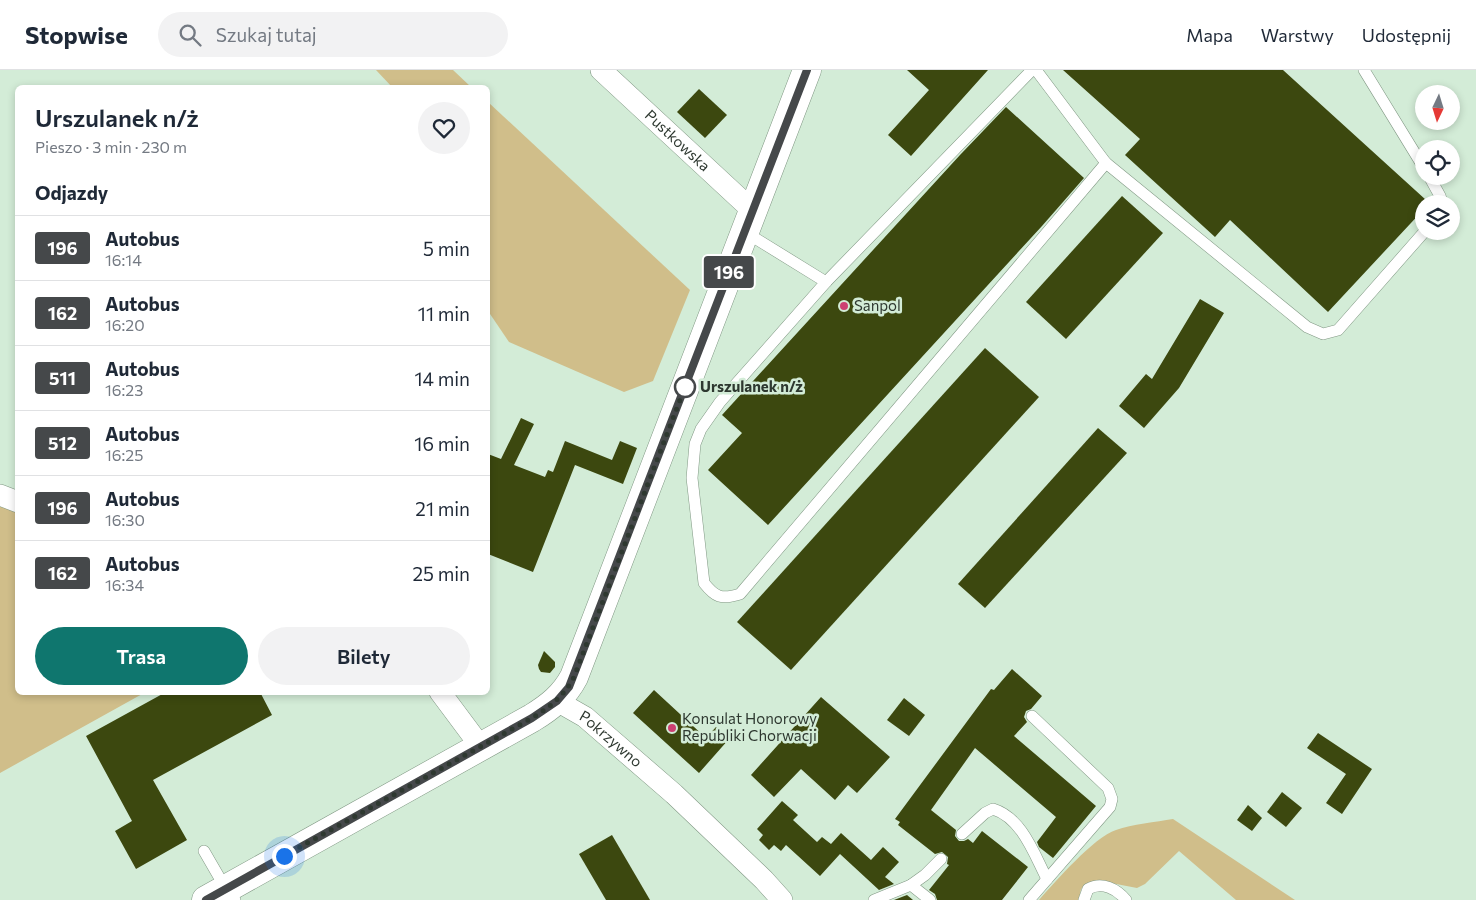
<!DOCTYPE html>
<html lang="pl">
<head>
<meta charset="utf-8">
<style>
  :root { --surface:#fff; --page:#f2f2f3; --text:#1f2937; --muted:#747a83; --line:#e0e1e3; --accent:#0f766e }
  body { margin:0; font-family:Commissioner,sans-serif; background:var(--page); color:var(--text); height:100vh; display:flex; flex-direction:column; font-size:19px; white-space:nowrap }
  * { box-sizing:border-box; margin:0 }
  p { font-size:16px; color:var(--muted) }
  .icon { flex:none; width:28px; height:28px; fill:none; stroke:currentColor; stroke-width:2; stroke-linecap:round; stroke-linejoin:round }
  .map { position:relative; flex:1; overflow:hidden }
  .drawer { position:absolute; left:15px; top:15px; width:475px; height:610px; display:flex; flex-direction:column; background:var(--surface); border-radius:8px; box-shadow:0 2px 8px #0003 }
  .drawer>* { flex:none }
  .badge { padding:0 10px; border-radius:4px; font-size:18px; line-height:32px }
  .needle { width:32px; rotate:184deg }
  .tools { position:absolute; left:1415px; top:15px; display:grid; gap:10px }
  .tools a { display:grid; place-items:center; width:45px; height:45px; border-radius:50%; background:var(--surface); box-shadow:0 2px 8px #0003; font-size:25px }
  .you { position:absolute; width:25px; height:25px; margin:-12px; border:4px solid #fff; border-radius:50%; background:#1a73e8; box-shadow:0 0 0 8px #1a73e833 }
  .map>.badge { position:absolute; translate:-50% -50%; box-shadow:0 0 0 2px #fff }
  h2 { padding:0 20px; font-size:19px; line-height:45px }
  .round { display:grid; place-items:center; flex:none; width:52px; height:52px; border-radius:26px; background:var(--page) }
  .head { display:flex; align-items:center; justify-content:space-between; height:85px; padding:0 20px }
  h1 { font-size:24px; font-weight:600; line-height:38px }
  .action { display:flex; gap:10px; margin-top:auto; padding:10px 20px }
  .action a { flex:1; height:58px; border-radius:30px; background:var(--accent); color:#fff; font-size:20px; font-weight:600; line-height:58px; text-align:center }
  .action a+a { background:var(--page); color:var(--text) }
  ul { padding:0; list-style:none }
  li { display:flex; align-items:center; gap:15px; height:65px; padding:0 20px; border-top:1px solid var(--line) }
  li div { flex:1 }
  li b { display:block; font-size:19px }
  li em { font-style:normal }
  li .badge { min-width:55px; font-weight:700; text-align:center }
  header { display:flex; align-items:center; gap:30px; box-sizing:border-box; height:70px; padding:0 25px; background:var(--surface); border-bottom:1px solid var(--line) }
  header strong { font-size:24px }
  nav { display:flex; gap:28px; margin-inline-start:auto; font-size:18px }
  .search { width:350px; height:45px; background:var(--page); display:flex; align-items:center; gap:12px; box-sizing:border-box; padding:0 18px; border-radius:28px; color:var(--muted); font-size:19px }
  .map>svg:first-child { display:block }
</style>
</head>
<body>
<header>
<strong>Stopwise</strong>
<div class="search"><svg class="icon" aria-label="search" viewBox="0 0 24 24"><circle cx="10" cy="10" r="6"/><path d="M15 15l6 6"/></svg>Szukaj tutaj</div>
<nav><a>Mapa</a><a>Warstwy</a><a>Udostępnij</a></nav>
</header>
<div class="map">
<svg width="1476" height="830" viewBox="0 0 1476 830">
  <rect width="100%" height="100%" fill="#d3ecd7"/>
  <g fill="#d0be8a">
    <polygon points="376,0 453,0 471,17 392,17"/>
    <polygon points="488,32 690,220 653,311 624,322 509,272 488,241"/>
    <polygon points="0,432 17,439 18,622 144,623 0,703"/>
    <path d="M1173 749 1295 830H1236L1179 781 1145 814 1137 818 1111 813 1088 815 1081 819 1079 830H1039C1055 812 1094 767 1116 760 1132 754 1156 752 1173 749Z"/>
  </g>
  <g fill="#3c480f">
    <polygon points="907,0 988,0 911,86 888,65 929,20"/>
    <polygon points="1063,0 1283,0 1426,130 1426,134 1424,134 1424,139 1328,242 1230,150 1215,167 1125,85 1140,69"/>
    <polygon points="699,19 727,45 705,68 677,42"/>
    <polygon points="1006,37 1084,108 1042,156 768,455 708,400 742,363 722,345 960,85"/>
    <polygon points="1122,126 1163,163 1066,269 1026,232"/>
    <polygon points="1200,229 1224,243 1179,318 1144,358 1119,336 1146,304 1152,309"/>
    <polygon points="985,278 1039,327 791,600 737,552"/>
    <polygon points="521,348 534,354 514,395 545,407 548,400 553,402 565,371 612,390 620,371 637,378 623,414 575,395 533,502 488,484 488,384 501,389"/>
    <polygon points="1098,358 1127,383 985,538 958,514"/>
    <polygon points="544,581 555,592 555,597 550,603 541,602 539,599 538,595"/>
    <polygon points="1012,599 1042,626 1031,639 1026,641 1024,647 1027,652 1014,666 1096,736 1053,788 1039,777 1037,772 1056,747 975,678 931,740 956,760 955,766 959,771 964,771 968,769 973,773 982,761 1028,797 1002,830 937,830 935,824 929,820 949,795 947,794 948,787 942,782 935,784 898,755 900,752 895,749 991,619 994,620"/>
    <polygon points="654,620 706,668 716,657 729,669 699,703 633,643"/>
    <polygon points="166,622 260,622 272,645 153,710 187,770 136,799 115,761 132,751 86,666"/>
    <polygon points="821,627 890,687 857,723 848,715 835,730 801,699 774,727 751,705"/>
    <polygon points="904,628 925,645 909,666 887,650"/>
    <polygon points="1318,663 1372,699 1342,744 1326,733 1346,704 1307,678"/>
    <polygon points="1282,722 1302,738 1286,757 1267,742"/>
    <polygon points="782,731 798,745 793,750 817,772 822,767 831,774 841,763 871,790 883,777 899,792 885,807 894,814 879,820 840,784 820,806 786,775 781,781 774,775 769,780 759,770 763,765 757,759"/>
    <polygon points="1248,735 1262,748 1252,761 1237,750"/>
    <polygon points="612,765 650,830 606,830 579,784"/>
    <polygon points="907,825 913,830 894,830"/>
  </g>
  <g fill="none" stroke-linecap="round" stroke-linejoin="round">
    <defs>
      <g id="lane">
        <polyline points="1036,0 1106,93 1307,257 1323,264 1338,260 1425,161"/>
        <polyline points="1364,0 1424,98"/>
        <polyline points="1429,106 1440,126 1443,134"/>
        <path d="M745 162 826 212 720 332 701 359 695 374 692 408 704 513C715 527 721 530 740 524L1106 93"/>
        <polyline points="826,212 1032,0"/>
        <path d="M962 764 985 743 993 739C1022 748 1034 784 1047 809"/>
        <polyline points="204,781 226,819 235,830"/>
        <polyline points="911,815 930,830"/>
        <polyline points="874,830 911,815 925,805 941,789"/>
        <polyline points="1029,830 1110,737 1112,729 1108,718 1032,646"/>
        <path d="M1084 830 1088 819C1102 811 1117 819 1126 830"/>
      </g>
      <g id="street">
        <path id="s1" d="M601 0 753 141"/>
        <polyline points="0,425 18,432"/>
        <polyline points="440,622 481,677"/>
        <path id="s2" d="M557 631 585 647 674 724 764 810 782 830"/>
      </g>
      <path id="secondary" d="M206 830 532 648C550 637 564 626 574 607L807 0"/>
    </defs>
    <use href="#lane" stroke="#819884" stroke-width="12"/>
    <use href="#street" stroke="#819884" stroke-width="22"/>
    <use href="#secondary" stroke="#819884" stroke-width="29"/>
    <use href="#lane" stroke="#fff" stroke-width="11"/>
    <use href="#street" stroke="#fff" stroke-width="21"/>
    <use href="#secondary" stroke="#fff" stroke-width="28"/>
  </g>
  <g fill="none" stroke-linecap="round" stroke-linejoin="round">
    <defs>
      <polyline id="line" points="206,830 532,648 557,631 569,617 807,0"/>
    </defs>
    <use href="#line" stroke="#fff" stroke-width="11"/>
    <use href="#line" stroke="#45484a" stroke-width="8"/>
    <path stroke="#2e3830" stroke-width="5" stroke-dasharray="0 9" d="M284 786 532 648C550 637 564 626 574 607L685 317"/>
  </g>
  <g fill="#cc4072" stroke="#d3ecd7" stroke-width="2">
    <circle cx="844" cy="236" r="5"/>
    <circle cx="672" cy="658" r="5"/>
  </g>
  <circle fill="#fff" stroke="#45484a" stroke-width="2.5" cx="685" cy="317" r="10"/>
  <g text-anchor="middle" stroke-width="5" stroke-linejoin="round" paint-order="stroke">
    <g font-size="15" fill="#2e3830" stroke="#d3ecd7">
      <text dy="5" stroke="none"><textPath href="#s1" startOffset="104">Pustkowska</textPath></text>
      <text dy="5" stroke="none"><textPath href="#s2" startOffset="66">Pokrzywno</textPath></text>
    </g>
    <g font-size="15" fill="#2e3830" stroke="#d3ecd7" text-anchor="start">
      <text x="854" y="241">Sanpol</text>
      <text x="682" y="654">Konsulat Honorowy<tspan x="682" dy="17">Republiki Chorwacji</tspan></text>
    </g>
    <g font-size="15" font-weight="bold" fill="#2e3830" stroke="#d3ecd7" text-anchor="start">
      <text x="700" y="322">Urszulanek n/ż</text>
    </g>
  </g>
</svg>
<div class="tools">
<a><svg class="needle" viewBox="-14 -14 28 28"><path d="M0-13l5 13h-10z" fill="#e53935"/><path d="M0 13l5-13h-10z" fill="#747a83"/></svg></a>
<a><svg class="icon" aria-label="locate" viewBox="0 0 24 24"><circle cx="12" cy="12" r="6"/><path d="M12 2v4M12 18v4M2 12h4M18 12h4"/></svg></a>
<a><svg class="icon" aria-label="layers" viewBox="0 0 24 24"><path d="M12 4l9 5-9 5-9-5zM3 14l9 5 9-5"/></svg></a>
</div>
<div class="you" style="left:284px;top:786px"></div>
<b class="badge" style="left:729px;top:202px;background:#45484a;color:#fff">196</b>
<section class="drawer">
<div class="head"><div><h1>Urszulanek n/ż</h1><p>Pieszo · 3 min · 230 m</p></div><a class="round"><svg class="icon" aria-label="heart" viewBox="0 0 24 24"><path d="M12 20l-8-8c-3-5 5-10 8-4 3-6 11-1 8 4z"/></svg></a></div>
<h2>Odjazdy</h2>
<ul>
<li><span class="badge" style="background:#45484a;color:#fff">196</span><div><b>Autobus</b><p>16:14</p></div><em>5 min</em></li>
<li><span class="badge" style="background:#45484a;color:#fff">162</span><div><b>Autobus</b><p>16:20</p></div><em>11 min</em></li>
<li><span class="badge" style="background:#45484a;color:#fff">511</span><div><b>Autobus</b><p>16:23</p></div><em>14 min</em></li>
<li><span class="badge" style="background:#45484a;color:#fff">512</span><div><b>Autobus</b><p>16:25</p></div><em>16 min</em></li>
<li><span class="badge" style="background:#45484a;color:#fff">196</span><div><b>Autobus</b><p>16:30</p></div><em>21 min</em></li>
<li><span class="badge" style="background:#45484a;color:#fff">162</span><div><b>Autobus</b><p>16:34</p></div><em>25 min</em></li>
</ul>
<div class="action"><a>Trasa</a><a>Bilety</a></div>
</section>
</div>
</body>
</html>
